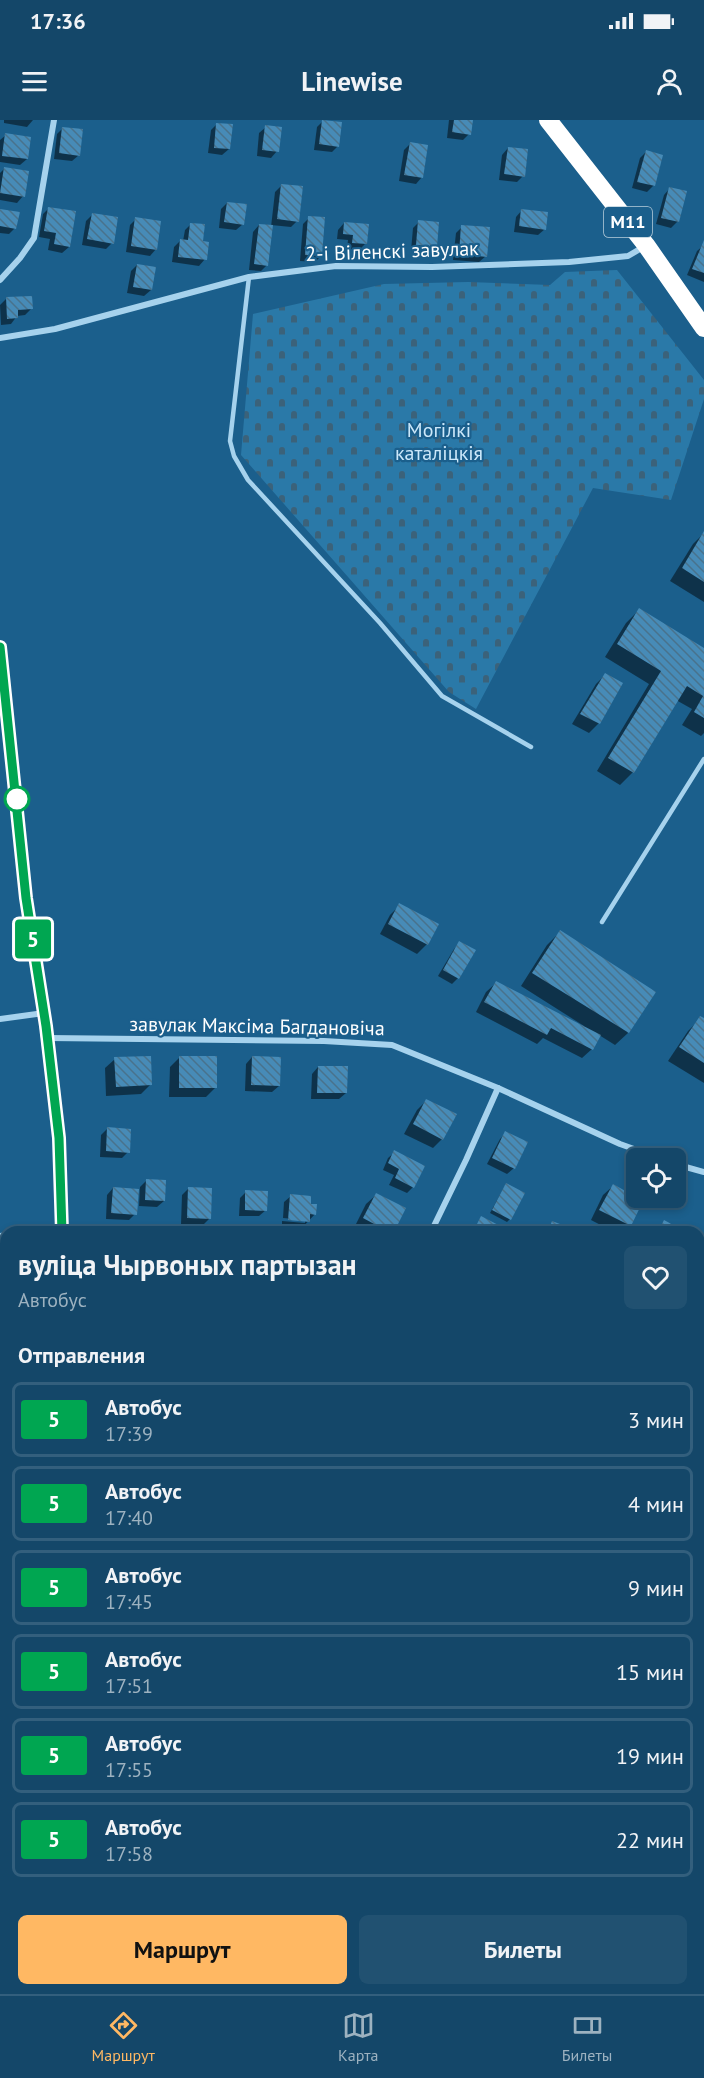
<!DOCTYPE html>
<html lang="ru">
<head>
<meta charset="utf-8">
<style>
  :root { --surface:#144769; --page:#215171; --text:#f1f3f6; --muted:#9db2c0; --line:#335f7d; --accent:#ffb863 }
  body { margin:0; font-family:"PT Sans",sans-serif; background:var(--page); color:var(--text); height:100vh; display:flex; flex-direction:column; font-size:22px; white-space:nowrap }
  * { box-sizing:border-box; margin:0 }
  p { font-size:20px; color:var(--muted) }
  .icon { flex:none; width:33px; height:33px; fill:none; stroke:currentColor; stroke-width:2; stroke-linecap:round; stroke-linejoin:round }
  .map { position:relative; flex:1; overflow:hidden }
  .panel { position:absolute; left:0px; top:1106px; width:705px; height:770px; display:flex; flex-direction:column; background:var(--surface); border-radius:18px 18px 0 0; box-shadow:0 3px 9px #0003,0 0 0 2px var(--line) }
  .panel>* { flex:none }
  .badge { padding:0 12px; border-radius:4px; font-size:21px; line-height:39px }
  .fabs { position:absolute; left:626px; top:1028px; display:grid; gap:12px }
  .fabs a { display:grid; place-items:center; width:60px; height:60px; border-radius:9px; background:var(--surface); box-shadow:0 3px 9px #0003,0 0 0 2px var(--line); font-size:30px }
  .map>.badge { position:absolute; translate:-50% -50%; box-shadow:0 0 0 3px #fff }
  h2 { padding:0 18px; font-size:22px; line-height:54px }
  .round { display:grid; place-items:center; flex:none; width:63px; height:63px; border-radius:9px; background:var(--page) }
  .overview { display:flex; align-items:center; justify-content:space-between; height:102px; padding:0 18px }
  h1 { font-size:28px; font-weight:800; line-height:45px }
  .cta { display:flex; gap:12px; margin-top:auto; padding:12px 18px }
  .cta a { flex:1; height:69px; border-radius:9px; background:var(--accent); color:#111; font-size:24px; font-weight:800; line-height:69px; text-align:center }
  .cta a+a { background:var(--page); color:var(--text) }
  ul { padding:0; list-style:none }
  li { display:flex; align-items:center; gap:18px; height:75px; margin:0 12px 9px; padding:0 6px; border:3px solid var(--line); border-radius:9px }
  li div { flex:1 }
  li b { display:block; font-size:22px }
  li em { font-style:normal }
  li .badge { min-width:66px; font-weight:700; text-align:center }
  .status { display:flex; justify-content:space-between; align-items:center; height:42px; padding:0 30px; background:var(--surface); direction:ltr }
  .status svg { height:16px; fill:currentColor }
  header { display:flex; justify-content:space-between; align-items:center; height:78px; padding:0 18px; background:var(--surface); font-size:27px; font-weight:800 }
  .tabs { display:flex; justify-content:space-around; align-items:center; height:84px; border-top:2px solid var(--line); background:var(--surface); font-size:16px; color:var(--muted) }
  .tabs a { display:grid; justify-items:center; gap:3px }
  .tabs .active { color:var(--accent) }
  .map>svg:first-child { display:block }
</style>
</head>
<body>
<div class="status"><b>17:36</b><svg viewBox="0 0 49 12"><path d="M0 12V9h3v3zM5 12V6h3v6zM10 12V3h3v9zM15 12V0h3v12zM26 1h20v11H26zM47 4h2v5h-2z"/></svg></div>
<header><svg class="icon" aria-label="menu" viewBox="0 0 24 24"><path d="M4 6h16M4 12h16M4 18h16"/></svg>Linewise<svg class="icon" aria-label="person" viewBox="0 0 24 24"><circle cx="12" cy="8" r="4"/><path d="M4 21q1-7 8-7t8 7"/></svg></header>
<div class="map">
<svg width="704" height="1874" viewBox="0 0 704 1874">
  <defs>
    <pattern id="forest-firs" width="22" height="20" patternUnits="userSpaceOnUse" patternTransform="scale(1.5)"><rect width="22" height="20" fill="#2a79a8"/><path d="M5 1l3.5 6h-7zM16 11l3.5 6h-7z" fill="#3b627a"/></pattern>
    <pattern id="cemetery-stones" width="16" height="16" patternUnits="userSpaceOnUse" patternTransform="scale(1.5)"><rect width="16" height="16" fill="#2a79a8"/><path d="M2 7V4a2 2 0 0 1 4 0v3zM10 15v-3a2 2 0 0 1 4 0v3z" fill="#3b627a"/></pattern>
    <pattern id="building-back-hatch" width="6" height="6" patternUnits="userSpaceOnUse" patternTransform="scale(1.5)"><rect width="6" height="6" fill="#478bb7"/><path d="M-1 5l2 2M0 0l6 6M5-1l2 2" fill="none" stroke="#49728c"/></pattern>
  </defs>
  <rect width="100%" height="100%" fill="#1b5f8c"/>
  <polygon fill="url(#forest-firs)" points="6,1685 6,1869 699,1869 699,1846 704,1847 704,1874 0,1874 0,1702"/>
  <polygon fill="url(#cemetery-stones)" points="617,150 704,260 704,279 671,380 593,368 476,589 449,572 241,335 253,194 384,164 468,162 550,165 565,152"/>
  <g fill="#0007">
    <polygon points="4,0 33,0 27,7 4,3"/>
    <polygon points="449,0 471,0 469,14 463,20 447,18"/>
    <polygon points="323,1 338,26 332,32 314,30 317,7"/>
    <polygon points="217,4 229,29 222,35 208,33 211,10"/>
    <polygon points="266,7 277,31 271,38 257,36 259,13"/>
    <polygon points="63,8 79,35 72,41 54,39 57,14"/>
    <polygon points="6,15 27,39 20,45 0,42 0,20"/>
    <polygon points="410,24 422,57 416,64 399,61 404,30"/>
    <polygon points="508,28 523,56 517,62 499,60 502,35"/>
    <polygon points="646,32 654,65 647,72 632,68 640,38"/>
    <polygon points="4,49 23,76 17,83 0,80 0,53"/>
    <polygon points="281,66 297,101 291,107 271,105 267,145 261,151 249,150 253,112 259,105 271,107 275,72"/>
    <polygon points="670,68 685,72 677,102 671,108 656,104 664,75"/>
    <polygon points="227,83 243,104 236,110 219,108 221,89"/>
    <polygon points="49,88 69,127 62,133 48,130 50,119 39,117 43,94"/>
    <polygon points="0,90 15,108 9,114 0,113"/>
    <polygon points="522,90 545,109 538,115 514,112 516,97"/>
    <polygon points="92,95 112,123 106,129 82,125 86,101"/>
    <polygon points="309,98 321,136 315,142 300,141 303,104"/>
    <polygon points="136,99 156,129 150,136 126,132 130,105"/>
    <polygon points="419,102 436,126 429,132 411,131 413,108"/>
    <polygon points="344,103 365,124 359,130 347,129 348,120 337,119 338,110"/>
    <polygon points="191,104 202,123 205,139 199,146 172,142 174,127 180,121 183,121 185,110"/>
    <polygon points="462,107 486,136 479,142 453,140 456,113"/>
    <polygon points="704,125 704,162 687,155 697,131"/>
    <polygon points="137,145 151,170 144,176 127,173 131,151"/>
    <polygon points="6,179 31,189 25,195 17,196 11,204 1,205 0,185"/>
    <polygon points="704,413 704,482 670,461 693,424"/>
    <polygon points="639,490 704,529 704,613 701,616 682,605 692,589 676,580 633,652 620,665 597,651 649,564 605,537 626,503"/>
    <polygon points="605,555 599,603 589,613 572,604 596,564"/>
    <polygon points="400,785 427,824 417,834 380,814 390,795"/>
    <polygon points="560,812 628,913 615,925 599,915 592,929 582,938 543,918 537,924 476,892 486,872 496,863 583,908 584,906 521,866 547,825"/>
    <polygon points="460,823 458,858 452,864 438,856 454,829"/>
    <polygon points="701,898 704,900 704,963 668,941 688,911"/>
    <polygon points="252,937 279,966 272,972 245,971 246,944"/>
    <polygon points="179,938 216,967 206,977 169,977 170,947"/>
    <polygon points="115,939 150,965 141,974 106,976 105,948"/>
    <polygon points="318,947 346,973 339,979 311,979 312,954"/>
    <polygon points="426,981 442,1019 433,1028 404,1014 417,990"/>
    <polygon points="107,1009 128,1032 122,1038 100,1037 101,1015"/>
    <polygon points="506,1013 514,1048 507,1054 487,1044 500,1019"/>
    <polygon points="395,1032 413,1067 407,1073 389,1065 394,1055 383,1050 388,1038"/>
    <polygon points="147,1060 164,1081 157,1087 139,1086 140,1067"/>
    <polygon points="506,1064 510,1099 507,1102 490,1093"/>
    <polygon points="613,1066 642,1080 629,1105 623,1112 614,1112 591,1100 603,1075"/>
    <polygon points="113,1068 135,1094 129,1100 106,1099 107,1075"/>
    <polygon points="188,1069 210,1098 203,1105 181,1104 182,1075"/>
    <polygon points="246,1072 266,1090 259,1096 239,1096 240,1078"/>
    <polygon points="376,1075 393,1112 361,1112 354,1108 366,1084"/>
    <polygon points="291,1076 309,1085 315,1094 302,1108 282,1106 282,1101 305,1103 305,1100 283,1098 284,1082"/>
    <polygon points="704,1139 704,1161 699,1159 699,1149"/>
    <polygon points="0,1182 6,1182 6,1208 0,1207"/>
    <rect x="0" y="1234" width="6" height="35"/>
    <polygon points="0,1337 6,1338 6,1373 0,1379"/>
    <polygon points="699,1353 704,1355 704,1387 699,1392"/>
  </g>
  <g fill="url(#building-back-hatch)">
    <polygon points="322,0 342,2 339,27 319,24"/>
    <polygon points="454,0 473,0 471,15 452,12"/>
    <polygon points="216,3 233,4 230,29 214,28"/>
    <polygon points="265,5 282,7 279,32 262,30"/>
    <polygon points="62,7 83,9 80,36 59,33"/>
    <polygon points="5,13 31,17 28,39 2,36"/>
    <polygon points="410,22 428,25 423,58 404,55"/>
    <polygon points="508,27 528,29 525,57 504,54"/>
    <polygon points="646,30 663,35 655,66 637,62"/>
    <polygon points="4,47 29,51 25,77 0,73"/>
    <polygon points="281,64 303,66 299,102 277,99"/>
    <polygon points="669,67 687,71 679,102 661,98"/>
    <polygon points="227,82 247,84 244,105 224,102"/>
    <polygon points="48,87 76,91 70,127 54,124 56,113 44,111"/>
    <polygon points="0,89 20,92 16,109 0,106"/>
    <polygon points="521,89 548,92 546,110 519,106"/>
    <polygon points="92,93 118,97 114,124 87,119"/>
    <polygon points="308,96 325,97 322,136 305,135"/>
    <polygon points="135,97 161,101 157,130 131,126"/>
    <polygon points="418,100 439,102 437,127 416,125"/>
    <polygon points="344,102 369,104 367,124 352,123 353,115 343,114"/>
    <polygon points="190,103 205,104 203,121 209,122 207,140 178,137 180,119 188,120"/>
    <polygon points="259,104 273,105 268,146 254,144"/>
    <polygon points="461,105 490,107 487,137 459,134"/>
    <polygon points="704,120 704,153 692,149"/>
    <polygon points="137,144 156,147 152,170 133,167"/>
    <polygon points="32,176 33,189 18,190 18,198 7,199 6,177"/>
    <polygon points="704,411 704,462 682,448"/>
    <polygon points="639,488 704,528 704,598 694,592 703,576 687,566 634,653 608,638 661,551 617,524"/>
    <polygon points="605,553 623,563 600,604 580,594"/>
    <polygon points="399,783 439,804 428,825 388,804"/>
    <polygon points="560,810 656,872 629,913 532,853"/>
    <polygon points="459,821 476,830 459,859 443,850"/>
    <polygon points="496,861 601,915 593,930 551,908 547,915 484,882"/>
    <polygon points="700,896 704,898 704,943 679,927"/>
    <polygon points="151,936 152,965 116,967 114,937"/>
    <rect x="179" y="936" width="38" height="32"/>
    <polygon points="252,936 281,937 280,966 251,965"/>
    <polygon points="318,946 348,946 347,973 317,973"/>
    <polygon points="426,979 457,994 443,1020 413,1004"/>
    <polygon points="107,1007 131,1009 130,1033 106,1031"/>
    <polygon points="505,1011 528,1022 515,1049 492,1038"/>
    <polygon points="394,1030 425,1046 414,1068 395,1058 399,1049 388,1043"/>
    <polygon points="146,1059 166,1060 165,1081 145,1080"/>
    <polygon points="506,1063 525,1073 511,1100 492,1090"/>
    <polygon points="613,1064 636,1077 644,1079 631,1106 599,1090"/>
    <polygon points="113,1067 139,1069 137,1095 111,1093"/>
    <polygon points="188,1067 212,1068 211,1099 187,1098"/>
    <polygon points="245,1070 268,1071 267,1091 245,1090"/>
    <polygon points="376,1073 406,1088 394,1112 389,1112 363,1098"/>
    <polygon points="290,1074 311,1076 311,1084 317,1084 316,1095 310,1094 310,1102 288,1100"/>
    <polygon points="481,1096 506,1109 505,1112 473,1112"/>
    <polygon points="664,1100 686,1112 658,1112"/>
    <polygon points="552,1101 573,1109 572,1112 548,1112"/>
    <polygon points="0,1180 6,1181 6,1201 0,1201"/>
    <rect x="0" y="1232" width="6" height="31"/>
    <polygon points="0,1336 6,1336 6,1373 0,1372"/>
    <polygon points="699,1351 704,1354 704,1386 699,1383"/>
  </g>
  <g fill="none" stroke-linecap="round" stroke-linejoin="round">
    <g stroke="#a6d2ed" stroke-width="4.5">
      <polyline points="249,157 230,321 234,336 248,360 380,503 442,576 531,627"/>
      <polyline points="602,802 704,639"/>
      <polyline points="0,1645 6,1626"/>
    </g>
    <g stroke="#a6d2ed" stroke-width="6">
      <polyline points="0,160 20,138 34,118 54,0"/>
      <polyline points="0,218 55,209 249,157 336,146 432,147 569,142 628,136 645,126"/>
      <polyline points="0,899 44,893"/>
      <polyline points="48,918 324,921 392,925 498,968 620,1024 659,1038"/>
      <polyline points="675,1044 704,1052"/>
      <polyline points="431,1112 466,1040 498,968"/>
      <polyline points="0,1116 6,1115"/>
      <polyline points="699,1327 704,1330"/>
      <polyline points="699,1496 704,1488"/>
      <polyline points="0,1529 6,1533"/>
      <polyline points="587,1869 587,1874"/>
    </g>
    <polyline stroke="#d3eafa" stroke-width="12" points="0,527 26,778 44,893 59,1018 62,1112"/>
    <polyline stroke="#fff" stroke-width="18" points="548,0 646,125 704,208"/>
  </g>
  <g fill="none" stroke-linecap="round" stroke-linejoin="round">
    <defs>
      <polyline id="line" points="0,527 26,778 46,906 59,1018 62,1112"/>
    </defs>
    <use href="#line" stroke="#fff" stroke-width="14"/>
    <use href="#line" stroke="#00a651" stroke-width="9"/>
  </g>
  <circle fill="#fff" stroke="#00a651" stroke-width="3" cx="17" cy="679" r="12"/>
  <g text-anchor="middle" stroke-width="4.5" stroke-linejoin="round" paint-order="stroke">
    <rect fill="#1b5f8c" stroke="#bbcfdc" stroke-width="1.5" x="604" y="87" width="48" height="30" rx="4.5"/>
    <g font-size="18" font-weight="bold" fill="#fff">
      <text x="628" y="108">М11</text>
    </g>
    <g font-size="20" fill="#fff" stroke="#1b5f8c">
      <text transform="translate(392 131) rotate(-2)" y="7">2-і Віленскі завулак</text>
      <text transform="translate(257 906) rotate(1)" y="7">завулак Максіма Багдановіча</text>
    </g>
    <g font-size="20" fill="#cce8fa" stroke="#1b5f8c">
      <text x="439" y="317">Могілкі<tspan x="439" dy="23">каталіцкія</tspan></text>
    </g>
  </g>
</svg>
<div class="fabs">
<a><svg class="icon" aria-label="locate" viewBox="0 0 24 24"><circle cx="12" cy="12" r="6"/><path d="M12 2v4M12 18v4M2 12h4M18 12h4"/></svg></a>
</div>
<b class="badge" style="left:33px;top:819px;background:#00a651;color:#fff">5</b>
<section class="panel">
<div class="overview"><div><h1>вуліца Чырвоных партызан</h1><p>Автобус</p></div><a class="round"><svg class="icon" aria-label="heart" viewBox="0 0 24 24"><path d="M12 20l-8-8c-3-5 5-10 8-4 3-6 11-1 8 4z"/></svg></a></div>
<h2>Отправления</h2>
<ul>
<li><span class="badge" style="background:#00a651;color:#fff">5</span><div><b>Автобус</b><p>17:39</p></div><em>3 мин</em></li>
<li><span class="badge" style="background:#00a651;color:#fff">5</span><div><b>Автобус</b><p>17:40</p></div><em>4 мин</em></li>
<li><span class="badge" style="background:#00a651;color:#fff">5</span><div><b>Автобус</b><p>17:45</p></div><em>9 мин</em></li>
<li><span class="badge" style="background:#00a651;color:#fff">5</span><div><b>Автобус</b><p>17:51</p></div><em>15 мин</em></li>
<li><span class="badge" style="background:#00a651;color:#fff">5</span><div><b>Автобус</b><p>17:55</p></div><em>19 мин</em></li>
<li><span class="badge" style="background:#00a651;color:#fff">5</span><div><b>Автобус</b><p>17:58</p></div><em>22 мин</em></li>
</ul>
<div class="cta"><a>Маршрут</a><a>Билеты</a></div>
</section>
</div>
<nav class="tabs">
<a class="active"><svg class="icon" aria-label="directions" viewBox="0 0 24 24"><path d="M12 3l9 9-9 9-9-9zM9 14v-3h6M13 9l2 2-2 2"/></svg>Маршрут</a>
<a><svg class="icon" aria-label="map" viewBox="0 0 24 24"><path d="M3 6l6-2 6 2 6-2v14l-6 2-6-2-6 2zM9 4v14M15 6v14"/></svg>Карта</a>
<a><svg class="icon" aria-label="tickets" viewBox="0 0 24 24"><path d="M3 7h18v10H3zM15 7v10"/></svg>Билеты</a>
</nav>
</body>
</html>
